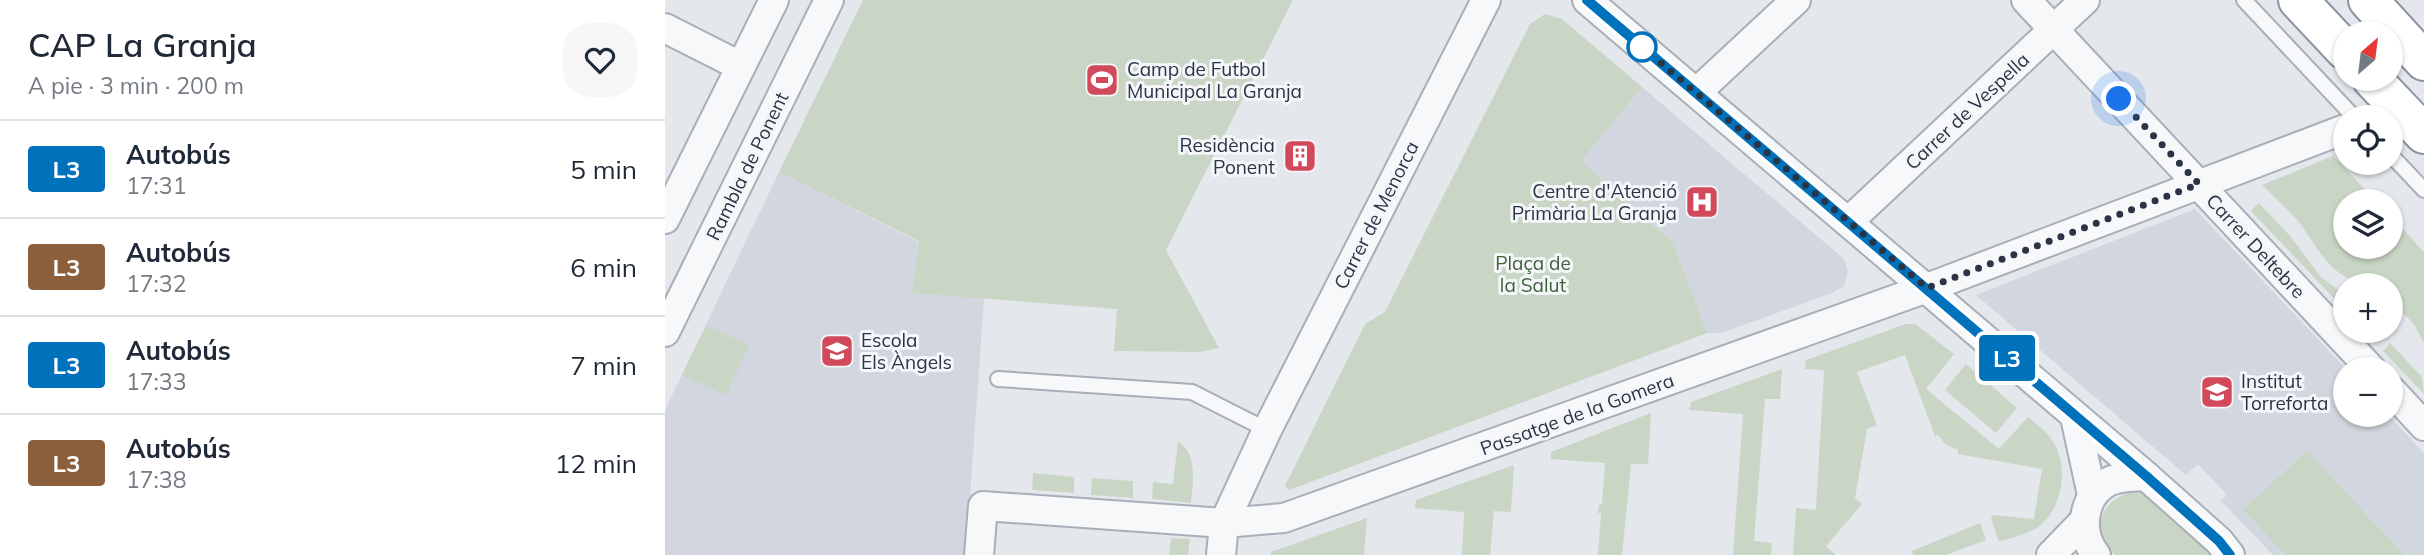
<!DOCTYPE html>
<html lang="es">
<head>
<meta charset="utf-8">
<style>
  :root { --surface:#fff; --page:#f6f6f7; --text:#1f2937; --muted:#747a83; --line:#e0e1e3 }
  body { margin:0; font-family:Mulish,sans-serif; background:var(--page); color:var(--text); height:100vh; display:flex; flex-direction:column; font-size:26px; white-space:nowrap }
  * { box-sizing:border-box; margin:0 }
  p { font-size:23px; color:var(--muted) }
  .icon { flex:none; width:38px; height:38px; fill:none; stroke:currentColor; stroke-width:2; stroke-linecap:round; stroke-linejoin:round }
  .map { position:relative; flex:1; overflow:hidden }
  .side { display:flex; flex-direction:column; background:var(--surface); width:665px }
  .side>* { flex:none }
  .badge { padding:0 14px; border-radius:5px; font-size:24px; line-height:46px }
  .needle { width:46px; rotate:28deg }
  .buttons { position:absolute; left:1668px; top:21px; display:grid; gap:14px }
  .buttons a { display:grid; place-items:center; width:70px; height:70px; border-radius:50%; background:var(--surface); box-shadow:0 2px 5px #0004; font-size:35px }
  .you { position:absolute; width:35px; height:35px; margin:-18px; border:5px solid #fff; border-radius:50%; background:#1a73e8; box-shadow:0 0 0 10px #1a73e833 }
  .map>.badge { position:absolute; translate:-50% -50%; box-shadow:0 0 0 4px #fff }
  .round { display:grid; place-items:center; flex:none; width:74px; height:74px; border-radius:28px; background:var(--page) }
  .summary { display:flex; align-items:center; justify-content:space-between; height:119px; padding:0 28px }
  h1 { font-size:33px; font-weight:600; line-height:52px }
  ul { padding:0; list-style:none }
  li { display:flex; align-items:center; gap:21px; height:98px; padding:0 28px; border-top:2px solid var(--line) }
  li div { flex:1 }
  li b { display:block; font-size:26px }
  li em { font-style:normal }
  li .badge { min-width:77px; font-weight:700; text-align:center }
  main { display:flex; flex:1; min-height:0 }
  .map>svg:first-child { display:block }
</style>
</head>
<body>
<main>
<section class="side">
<div class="summary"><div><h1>CAP La Granja</h1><p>A pie · 3 min · 200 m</p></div><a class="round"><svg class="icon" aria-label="heart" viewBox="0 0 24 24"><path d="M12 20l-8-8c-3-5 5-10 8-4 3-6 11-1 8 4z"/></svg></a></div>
<ul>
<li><span class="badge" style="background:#0072bc;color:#fff">L3</span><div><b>Autobús</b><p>17:31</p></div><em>5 min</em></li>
<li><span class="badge" style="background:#8b5e3c;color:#fff">L3</span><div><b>Autobús</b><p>17:32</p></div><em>6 min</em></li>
<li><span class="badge" style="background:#0072bc;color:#fff">L3</span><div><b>Autobús</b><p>17:33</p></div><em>7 min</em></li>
<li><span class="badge" style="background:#8b5e3c;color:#fff">L3</span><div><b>Autobús</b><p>17:38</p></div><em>12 min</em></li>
</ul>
</section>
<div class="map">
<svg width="1759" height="555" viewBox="0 0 1759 555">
  <rect width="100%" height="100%" fill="#e4e7ec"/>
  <g fill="#d2d6de">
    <polygon points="977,87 1179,259 1183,271 1179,286 1167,293 1056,333 1042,333 1008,243 915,161"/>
    <polygon points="114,172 254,242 247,293 319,298 301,555 0,555 0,410"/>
    <polygon points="1530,209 1681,369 1680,415 1723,415 1759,453 1759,555 1608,555 1556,501 1562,495 1533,464 1521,475 1311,295"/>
  </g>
  <g fill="#c9d6c5">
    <polygon points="198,0 628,0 501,250 554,348 535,352 449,351 452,309 247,293 254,241 114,172"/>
    <polygon points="880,14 897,19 977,87 916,161 1008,243 1042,333 624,490 620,486 700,324 720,312 865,24"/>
    <path d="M1668 156 1711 201H1680V247H1726V216L1759 252V343L1749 324 1726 301V285C1674 285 1666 269 1639 229 1628 213 1611 199 1597 185Z"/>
    <polygon points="1594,203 1626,237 1655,276 1680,295 1680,310 1586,211"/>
    <path d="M1241 324H1250L1289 354 1261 389 1334 449 1363 417C1374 426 1386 435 1392 449 1403 475 1395 514 1370 529 1360 535 1345 538 1334 542L1326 519 1328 515 1369 519 1377 469 1293 454V450L1281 445 1273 435 1270 436 1240 355 1192 372 1212 425 1202 429 1190 498 1197 504 1161 546 1171 555H1128L1131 508 1151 510 1159 370 1140 369 1141 360Z"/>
    <polygon points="41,326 84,345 61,395 17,375"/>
    <polygon points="1725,343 1757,377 1759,394 1718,351"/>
    <polygon points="1301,364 1352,408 1331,433 1280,390"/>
    <polygon points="1117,369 1115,399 1100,399 1089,541 1107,543 1106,555 1068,555 1078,414 1024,410 1026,402"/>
    <polygon points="986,413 983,464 966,464 957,555 933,555 936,513 933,513 934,505 937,504 940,463 886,459 886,452"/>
    <path d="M513 441C533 455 528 481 526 503L487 499 488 482 508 484Z"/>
    <polygon points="1642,451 1739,555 1621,555 1578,510"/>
    <polygon points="849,465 846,512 829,511 825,555 797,555 799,512 750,508 751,500"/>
    <polygon points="368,473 409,477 409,493 367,490"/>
    <polygon points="427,478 468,481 468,498 426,495"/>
    <path d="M1473 490 1489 496 1552 555H1450C1421 528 1438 497 1473 490Z"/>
    <polygon points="702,518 699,555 606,555 606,552"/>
    <polygon points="1315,523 1321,540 1281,555 1248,555 1247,551"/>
    <polygon points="506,538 525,539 523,555 504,555"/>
  </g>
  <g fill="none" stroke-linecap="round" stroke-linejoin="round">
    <defs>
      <g id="service">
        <polyline points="1579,0 1689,117"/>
        <polyline points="1726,155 1759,190"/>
        <polyline points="333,379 527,392 602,430"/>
      </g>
      <g id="minor">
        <polyline points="922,0 1481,476 1554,541 1565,555"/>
        <polyline points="1361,0 1706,369"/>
        <polyline points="0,28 75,66"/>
        <polyline points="1032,92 1131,0"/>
        <polyline points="0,219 109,0"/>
        <polyline points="1183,222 1420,0"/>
        <polyline points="0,332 164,0"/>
        <polyline points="1726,390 1759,426"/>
        <polyline points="1410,417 1427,495"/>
        <polyline points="314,555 318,506 559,523 619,518 1262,288 1680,129"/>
        <polyline points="556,555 559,523 602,430 821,0"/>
        <polyline points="1386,555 1418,522"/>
        <path d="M1431 555C1413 533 1417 496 1443 482 1454 476 1469 477 1481 476"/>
      </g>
      <g id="trunk">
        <polyline points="1633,0 1680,50"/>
        <polyline points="1703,0 1759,61"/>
        <polyline points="1707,79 1759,134"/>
      </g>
    </defs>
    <use href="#service" stroke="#a9aeb7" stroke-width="18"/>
    <use href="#minor" stroke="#a9aeb7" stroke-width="32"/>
    <use href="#trunk" stroke="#8b94a3" stroke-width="42"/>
    <use href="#service" stroke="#f7f8fa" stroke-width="14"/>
    <use href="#minor" stroke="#f7f8fa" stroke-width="28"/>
    <use href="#trunk" stroke="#fff" stroke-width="38"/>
  </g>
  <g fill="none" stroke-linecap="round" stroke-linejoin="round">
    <defs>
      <polyline id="line" points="922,0 1481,476 1554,541 1565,555"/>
    </defs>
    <use href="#line" stroke="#fff" stroke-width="16"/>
    <use href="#line" stroke="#0072bc" stroke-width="10"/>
    <polyline stroke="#2b3445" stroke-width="7" stroke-dasharray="0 12.6" points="977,47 1262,288 1534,184 1454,99"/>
  </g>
  <defs>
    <symbol id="stadium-square" viewBox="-11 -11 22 22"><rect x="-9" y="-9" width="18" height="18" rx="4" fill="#d1495b" stroke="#f4f6f9"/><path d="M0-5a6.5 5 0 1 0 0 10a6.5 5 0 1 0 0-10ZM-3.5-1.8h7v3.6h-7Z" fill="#fff"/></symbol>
    <symbol id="building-square" viewBox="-11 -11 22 22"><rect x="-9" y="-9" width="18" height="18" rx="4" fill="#d1495b" stroke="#f4f6f9"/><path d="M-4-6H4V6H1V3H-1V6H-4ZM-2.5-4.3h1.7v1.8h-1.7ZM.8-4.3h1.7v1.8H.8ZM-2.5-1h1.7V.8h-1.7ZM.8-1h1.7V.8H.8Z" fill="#fff"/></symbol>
    <symbol id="hospital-square" viewBox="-11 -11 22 22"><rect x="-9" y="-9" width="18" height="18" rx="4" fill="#d1495b" stroke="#f4f6f9"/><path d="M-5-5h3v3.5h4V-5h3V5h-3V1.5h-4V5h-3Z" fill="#fff"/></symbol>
    <symbol id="school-square" viewBox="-11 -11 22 22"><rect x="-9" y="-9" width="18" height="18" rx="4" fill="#d1495b" stroke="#f4f6f9"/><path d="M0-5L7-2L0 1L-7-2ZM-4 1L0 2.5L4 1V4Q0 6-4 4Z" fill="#fff"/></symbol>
  </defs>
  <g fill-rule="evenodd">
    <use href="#stadium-square" x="418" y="61" width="38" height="38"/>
    <use href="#building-square" x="616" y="137" width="38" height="38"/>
    <use href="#hospital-square" x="1018" y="183" width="38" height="38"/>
    <use href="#school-square" x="153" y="332" width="38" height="38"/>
    <use href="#school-square" x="1533" y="373" width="38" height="38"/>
  </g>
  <circle fill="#fff" stroke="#0072bc" stroke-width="3.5" cx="977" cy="47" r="14"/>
  <g text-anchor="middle" stroke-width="6" stroke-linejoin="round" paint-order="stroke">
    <g font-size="19" fill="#2b3445" stroke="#f4f6f9" text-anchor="start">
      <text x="462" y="76">Camp de Futbol<tspan x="462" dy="22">Municipal La Granja</tspan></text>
      <text x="610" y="152" text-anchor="end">Residència<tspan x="610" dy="22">Ponent</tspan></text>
      <text x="1012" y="198" text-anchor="end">Centre d'Atenció<tspan x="1012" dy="22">Primària La Granja</tspan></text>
      <text x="196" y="347">Escola<tspan x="196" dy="22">Els Àngels</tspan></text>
      <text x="1576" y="388">Institut<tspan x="1576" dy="22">Torreforta</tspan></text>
    </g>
    <g font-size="19" fill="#2b3445" stroke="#f4f6f9">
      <text transform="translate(1302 111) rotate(-43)" y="7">Carrer de Vespella</text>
      <text transform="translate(82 166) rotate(-64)" y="7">Rambla de Ponent</text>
      <text transform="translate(711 215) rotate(-63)" y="7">Carrer de Menorca</text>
      <text transform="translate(1591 246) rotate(47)" y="7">Carrer Deltebre</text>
      <text transform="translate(912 414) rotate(-20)" y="7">Passatge de la Gomera</text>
    </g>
    <g font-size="19" fill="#3f6138" stroke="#f4f6f9">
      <text x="868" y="270">Plaça de<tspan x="868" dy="22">la Salut</tspan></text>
    </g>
  </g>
</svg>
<div class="buttons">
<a><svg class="needle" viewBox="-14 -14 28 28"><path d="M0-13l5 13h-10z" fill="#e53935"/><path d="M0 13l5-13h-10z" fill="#747a83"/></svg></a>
<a><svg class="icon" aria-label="locate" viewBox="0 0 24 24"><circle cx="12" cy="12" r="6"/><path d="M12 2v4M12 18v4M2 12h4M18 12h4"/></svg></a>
<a><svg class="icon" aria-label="layers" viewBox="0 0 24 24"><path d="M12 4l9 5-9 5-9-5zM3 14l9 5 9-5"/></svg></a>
<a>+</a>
<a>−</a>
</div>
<div class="you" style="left:1454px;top:99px"></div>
<b class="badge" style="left:1342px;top:358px;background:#0072bc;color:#fff">L3</b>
</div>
</main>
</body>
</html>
